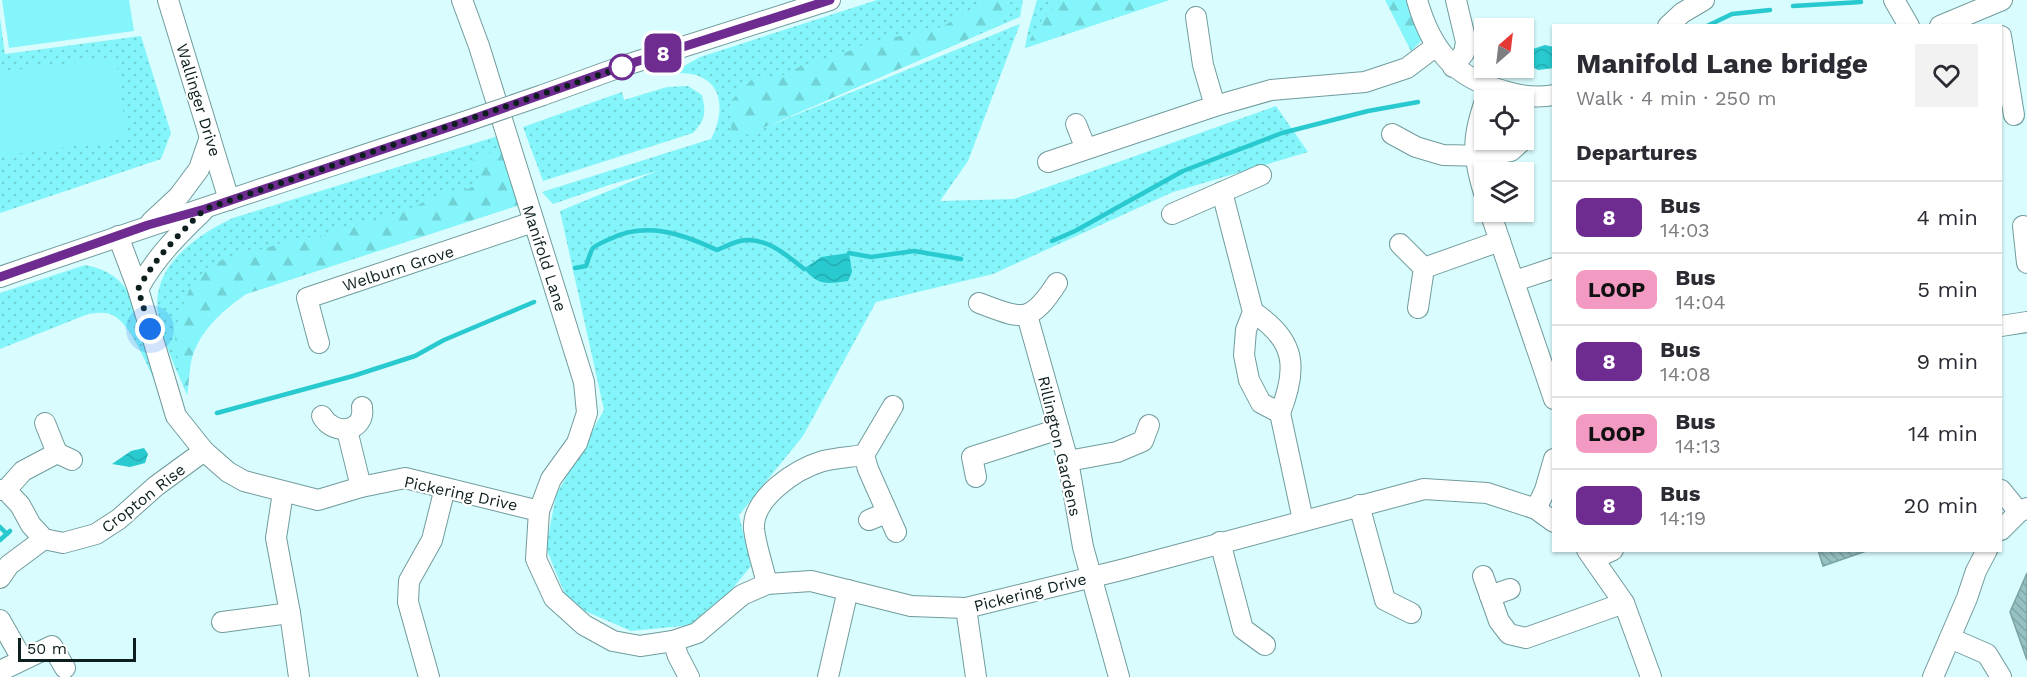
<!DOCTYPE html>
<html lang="en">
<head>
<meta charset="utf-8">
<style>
  :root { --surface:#fff; --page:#f2f2f3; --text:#2b2b33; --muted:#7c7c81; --line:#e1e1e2 }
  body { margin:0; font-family:"Work Sans",sans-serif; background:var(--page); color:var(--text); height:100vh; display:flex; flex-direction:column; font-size:22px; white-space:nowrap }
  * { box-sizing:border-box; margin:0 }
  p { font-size:20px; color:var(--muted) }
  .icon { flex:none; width:33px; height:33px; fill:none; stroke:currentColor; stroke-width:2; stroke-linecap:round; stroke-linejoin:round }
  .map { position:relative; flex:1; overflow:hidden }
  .side { position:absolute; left:1552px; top:24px; width:450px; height:528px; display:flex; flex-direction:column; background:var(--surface); border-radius:0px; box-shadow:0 2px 4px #0004 }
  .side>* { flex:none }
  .badge { padding:0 12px; border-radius:9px; font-size:21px; line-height:39px }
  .needle { width:39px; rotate:28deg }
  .buttons { position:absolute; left:1474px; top:18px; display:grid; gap:12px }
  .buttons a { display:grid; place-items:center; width:60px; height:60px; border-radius:0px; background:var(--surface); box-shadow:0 2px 4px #0004; font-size:30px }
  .scale { position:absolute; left:18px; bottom:15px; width:118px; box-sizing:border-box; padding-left:6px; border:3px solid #0d1e1e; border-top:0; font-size:16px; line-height:21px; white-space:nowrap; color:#0d1e1e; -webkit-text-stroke:4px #fff; paint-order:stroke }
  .you { position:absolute; width:30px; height:30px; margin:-15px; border:4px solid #fff; border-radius:50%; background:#1a73e8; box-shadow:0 0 0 9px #1a73e833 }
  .map>.badge { position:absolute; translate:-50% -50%; box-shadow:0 0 0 3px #fff }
  h2 { padding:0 24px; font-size:22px; line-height:54px }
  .round { display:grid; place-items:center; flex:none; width:63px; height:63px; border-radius:0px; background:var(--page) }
  .head { display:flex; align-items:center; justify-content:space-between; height:102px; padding:0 24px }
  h1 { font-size:28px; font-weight:700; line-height:45px }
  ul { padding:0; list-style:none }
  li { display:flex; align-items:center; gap:18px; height:72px; padding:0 24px; border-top:2px solid var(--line) }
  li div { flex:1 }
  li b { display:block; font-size:22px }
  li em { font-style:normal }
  li .badge { min-width:66px; font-weight:700; text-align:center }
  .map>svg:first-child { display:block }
</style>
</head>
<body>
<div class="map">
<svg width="2027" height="677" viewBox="0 0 2027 677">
  <defs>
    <pattern id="grass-dots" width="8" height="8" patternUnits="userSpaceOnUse" patternTransform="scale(1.5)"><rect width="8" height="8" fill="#84f5fa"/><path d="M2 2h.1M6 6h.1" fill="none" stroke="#71d2d6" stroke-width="1.8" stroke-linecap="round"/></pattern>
    <pattern id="forest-firs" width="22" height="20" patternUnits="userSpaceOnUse" patternTransform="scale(1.5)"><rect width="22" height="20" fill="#84f5fa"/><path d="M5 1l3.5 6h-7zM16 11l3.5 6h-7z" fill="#71d2d6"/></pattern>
    <pattern id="water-waves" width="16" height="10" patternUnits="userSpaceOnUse" patternTransform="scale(1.5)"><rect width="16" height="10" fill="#28c9cf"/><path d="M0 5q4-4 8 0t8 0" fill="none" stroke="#23acb1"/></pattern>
    <pattern id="building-back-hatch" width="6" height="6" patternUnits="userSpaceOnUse" patternTransform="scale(1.5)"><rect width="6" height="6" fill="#96c1c3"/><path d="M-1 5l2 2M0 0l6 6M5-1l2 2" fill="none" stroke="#80a5a7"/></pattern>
  </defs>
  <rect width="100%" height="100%" fill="#d9fcfe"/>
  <g fill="url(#grass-dots)">
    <path d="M877 0H1023L1020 17 761 129 1020 24 968 161 940 201 1014 199 1276 106 1308 152 1173 192 993 274 876 302 803 436 739 515 751 566 703 624 631 631 569 604 546 548 556 495 604 410 560 211 657 171 609 185 553 204 542 192 711 139C723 116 726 85 696 75 688 73 679 73 672 73L700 57Z"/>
    <polygon points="1037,0 1169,0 1025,48 1028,31"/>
    <polygon points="0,18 5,54 141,36 171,133 161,159 0,213"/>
    <path d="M688 86 702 95C706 113 706 119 693 133L543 181 523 127 622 92 624 100 667 87Z"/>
    <path d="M498 136 519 205 246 294C223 310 201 329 192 357 189 369 189 383 187 395 176 368 162 341 158 312 151 266 197 235 233 218Z"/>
    <path d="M85 265C105 269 118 276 129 293L165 404C155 383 134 329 116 317 107 311 98 313 88 314L0 349V293Z"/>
  </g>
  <g fill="url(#forest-firs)">
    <polygon points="986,0 1011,0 1008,14 975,36 732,141 730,102 756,75 762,79 788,74 802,65 826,61 867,43 942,27"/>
    <polygon points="1061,0 1169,0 1025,48 1043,18"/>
    <polygon points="1385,0 1409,0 1424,38 1411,51"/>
    <path d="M503 151 519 205 246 294C223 310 201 329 192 357 189 369 189 383 187 395L179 367 175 340 179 314 191 286 210 265 241 252 264 249 294 238 320 237 350 226 384 218 418 205 434 196 468 189 481 182 472 161 483 153Z"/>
  </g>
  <g fill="#84f5fa">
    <polygon points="2,0 129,0 134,31 9,48"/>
    <polygon points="116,57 127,139 0,156 0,72"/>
  </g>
  <g fill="url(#water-waves)">
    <polygon points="1545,45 1554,47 1554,68 1538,70 1531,66 1529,59 1533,49"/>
    <path d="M849 253 852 272 848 281C826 284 819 286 804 269L821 257Z"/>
    <polygon points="144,448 148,454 145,463 130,467 112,464 131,451"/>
  </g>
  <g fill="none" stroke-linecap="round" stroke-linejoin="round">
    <g stroke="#28c9cf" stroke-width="4.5">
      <polyline points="1793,6 1861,2"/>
      <polyline points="1707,26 1732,14 1770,10"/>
      <polyline points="1524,67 1531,66"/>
      <polyline points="1510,69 1520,68"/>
      <polyline points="1052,241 1075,231 1183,171 1282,133 1368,111 1418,102"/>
      <polyline points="849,253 871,257 914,251 961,259"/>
      <path d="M575 268 586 266C588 261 590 252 593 248 597 245 605 241 610 239 646 221 683 234 717 250 724 247 732 243 740 241 763 235 787 255 804 269"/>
      <polyline points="217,413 353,376 415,356 444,340 534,302"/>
      <polyline points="0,527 7,534"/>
      <polyline points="0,540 10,531"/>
    </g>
  </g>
  <g fill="url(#building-back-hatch)" stroke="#79a3a5" stroke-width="1.5">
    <polygon points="1818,550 1869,550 1823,566"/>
    <polygon points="2027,573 2027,660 2010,612"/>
  </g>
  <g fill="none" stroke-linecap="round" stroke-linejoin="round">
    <defs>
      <g id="minor">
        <polyline points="168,0 229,200"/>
        <polyline points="462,0 479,46 584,382 587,413 577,443 551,479 539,511 536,559 554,598 584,625 613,641 640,646 673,641 697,633 742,595 767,584 811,581 911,606 966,608 1125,569 1424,489 1487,493 1536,509 1554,522"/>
        <path d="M1417 0C1431 49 1453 77 1504 91 1520 96 1537 98 1554 95"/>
        <polyline points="1894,0 1909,26"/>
        <polyline points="1196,17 1203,65 1215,106"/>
        <polyline points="1668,26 1682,13 1704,0"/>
        <polyline points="1940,26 2002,0"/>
        <polyline points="2001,36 2014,115"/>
        <polyline points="1453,67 1464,53 1466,42 1456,0"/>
        <polyline points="543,95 623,66 830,0"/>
        <polyline points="1076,124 1086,149"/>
        <polyline points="1392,134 1416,147 1443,155 1486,156 1511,151 1523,140"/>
        <polyline points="1048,162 1215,106 1271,90 1365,82 1407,68 1436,46"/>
        <polyline points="1222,192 1253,312 1246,330 1244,355 1249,380 1261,403 1280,413 1303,520"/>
        <path d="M1485 196C1470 150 1473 132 1490 87"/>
        <polyline points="1490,212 1554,399"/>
        <polyline points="1172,214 1261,175"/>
        <polyline points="151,222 179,196 199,169 210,137"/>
        <polyline points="2023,226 2027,263"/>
        <polyline points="118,236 138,289 176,416 204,451 228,472 244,481 318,500 361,487 405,478 539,511"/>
        <polyline points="1400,244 1424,268 1418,308"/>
        <polyline points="1424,268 1500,241"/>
        <path d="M0 277C156 223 313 172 470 120"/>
        <polyline points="1515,281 1554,268"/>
        <path d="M138 289C156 257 177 236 203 211"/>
        <path d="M979 303C1022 319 1030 325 1057 283"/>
        <path d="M1253 312C1296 340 1298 368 1280 413"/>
        <polyline points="1027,315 1068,461 1083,547 1119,677"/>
        <polyline points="2001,326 2027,322"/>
        <polyline points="319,343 307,298 533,222"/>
        <path d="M322 416C334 437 366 432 362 407"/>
        <polyline points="45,423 57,453"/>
        <polyline points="347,430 361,487"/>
        <polyline points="864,455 893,406"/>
        <polyline points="1068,461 1117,452 1143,441 1149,425"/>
        <polyline points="976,477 972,457 1059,429"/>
        <polyline points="0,490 6,490 20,505 31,525 44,539 63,543 96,534 119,519 156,486 204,451"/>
        <polyline points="6,490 23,471 57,453 72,460"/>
        <polyline points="2001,490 2019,512"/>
        <polyline points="283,492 276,538 290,613 299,677"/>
        <polyline points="1359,505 1385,600 1411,613"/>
        <polyline points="1536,509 1545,490 1554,459"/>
        <polyline points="869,520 886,513"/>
        <polyline points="2001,530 2019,512 2027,508"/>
        <polyline points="1220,542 1243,629 1265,645"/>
        <polyline points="1587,550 1624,603 1651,677"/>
        <polyline points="1594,559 1613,550"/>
        <polyline points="1483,576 1499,621 1509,634 1526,638 1624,603"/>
        <polyline points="0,578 9,565 44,539"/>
        <path d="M767 584C763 566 756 547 754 529 752 498 796 469 823 461 836 458 851 457 864 455L868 469 896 532"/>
        <polyline points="1490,596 1510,589"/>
        <polyline points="966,608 976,677"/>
        <polyline points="0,620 22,659"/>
        <polyline points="222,622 290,613"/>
        <polyline points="1950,638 1987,654 2001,677"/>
        <polyline points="673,641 678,656 689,677"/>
        <polyline points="0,671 52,646 65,668"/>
        <polyline points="429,677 408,602 409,581 432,540 445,488"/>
        <polyline points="828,677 848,590"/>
        <polyline points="1933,677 1967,598 1976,571 1987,550"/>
      </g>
    </defs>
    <use href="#minor" stroke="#719b9c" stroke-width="22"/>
    <use href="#minor" stroke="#fff" stroke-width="20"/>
    <defs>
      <polyline id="minor-bridge" points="470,120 543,95"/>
    </defs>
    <use href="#minor-bridge" stroke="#719b9c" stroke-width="22" stroke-linecap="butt"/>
    <use href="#minor-bridge" stroke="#fff" stroke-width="20"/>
  </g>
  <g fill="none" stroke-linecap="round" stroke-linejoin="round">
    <defs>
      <polyline id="line" points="0,277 148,225 205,209 470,120 623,66 830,0"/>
    </defs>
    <use href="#line" stroke="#fff" stroke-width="14"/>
    <use href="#line" stroke="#6e2c91" stroke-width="9"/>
    <path stroke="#0d1e1e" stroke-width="6" stroke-dasharray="0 10.8" d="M150 329 138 289C156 257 179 234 205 209L622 67"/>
  </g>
  <circle fill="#fff" stroke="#6e2c91" stroke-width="3" cx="622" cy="67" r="12"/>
  <g text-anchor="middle" stroke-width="4.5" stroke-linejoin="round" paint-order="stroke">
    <g font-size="16" fill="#0d1e1e" stroke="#fff">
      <text transform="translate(199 100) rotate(73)" y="6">Wallinger Drive</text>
      <text transform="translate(545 258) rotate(72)" y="6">Manifold Lane</text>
      <text transform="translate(398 268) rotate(-18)" y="6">Welburn Grove</text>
      <text transform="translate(1060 446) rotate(77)" y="6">Rillington Gardens</text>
      <text transform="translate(461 493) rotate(12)" y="6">Pickering Drive</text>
      <text transform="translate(143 498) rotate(-38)" y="6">Cropton Rise</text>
      <text transform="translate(1030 592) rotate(-14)" y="6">Pickering Drive</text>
    </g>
  </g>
</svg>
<div class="buttons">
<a><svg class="needle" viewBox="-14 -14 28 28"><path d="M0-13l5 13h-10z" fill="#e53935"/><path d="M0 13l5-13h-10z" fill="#7c7c81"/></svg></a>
<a><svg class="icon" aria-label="locate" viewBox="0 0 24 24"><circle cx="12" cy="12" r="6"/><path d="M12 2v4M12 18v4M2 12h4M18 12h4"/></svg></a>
<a><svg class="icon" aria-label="layers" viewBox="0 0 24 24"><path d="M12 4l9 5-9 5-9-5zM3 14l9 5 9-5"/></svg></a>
</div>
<div class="scale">50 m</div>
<div class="you" style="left:150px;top:329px"></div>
<b class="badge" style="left:663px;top:53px;background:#6e2c91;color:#fff">8</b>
<section class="side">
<div class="head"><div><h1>Manifold Lane bridge</h1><p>Walk · 4 min · 250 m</p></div><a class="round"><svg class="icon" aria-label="heart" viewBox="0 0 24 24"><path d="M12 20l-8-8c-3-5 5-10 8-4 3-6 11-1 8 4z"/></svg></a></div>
<h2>Departures</h2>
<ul>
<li><span class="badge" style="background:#6e2c91;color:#fff">8</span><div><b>Bus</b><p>14:03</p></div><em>4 min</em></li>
<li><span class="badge" style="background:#f29ac2;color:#111">LOOP</span><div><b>Bus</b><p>14:04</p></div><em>5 min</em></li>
<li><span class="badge" style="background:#6e2c91;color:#fff">8</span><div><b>Bus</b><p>14:08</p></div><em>9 min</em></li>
<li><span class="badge" style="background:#f29ac2;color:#111">LOOP</span><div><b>Bus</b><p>14:13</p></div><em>14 min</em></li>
<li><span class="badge" style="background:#6e2c91;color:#fff">8</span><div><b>Bus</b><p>14:19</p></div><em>20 min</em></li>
</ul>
</section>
</div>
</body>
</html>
